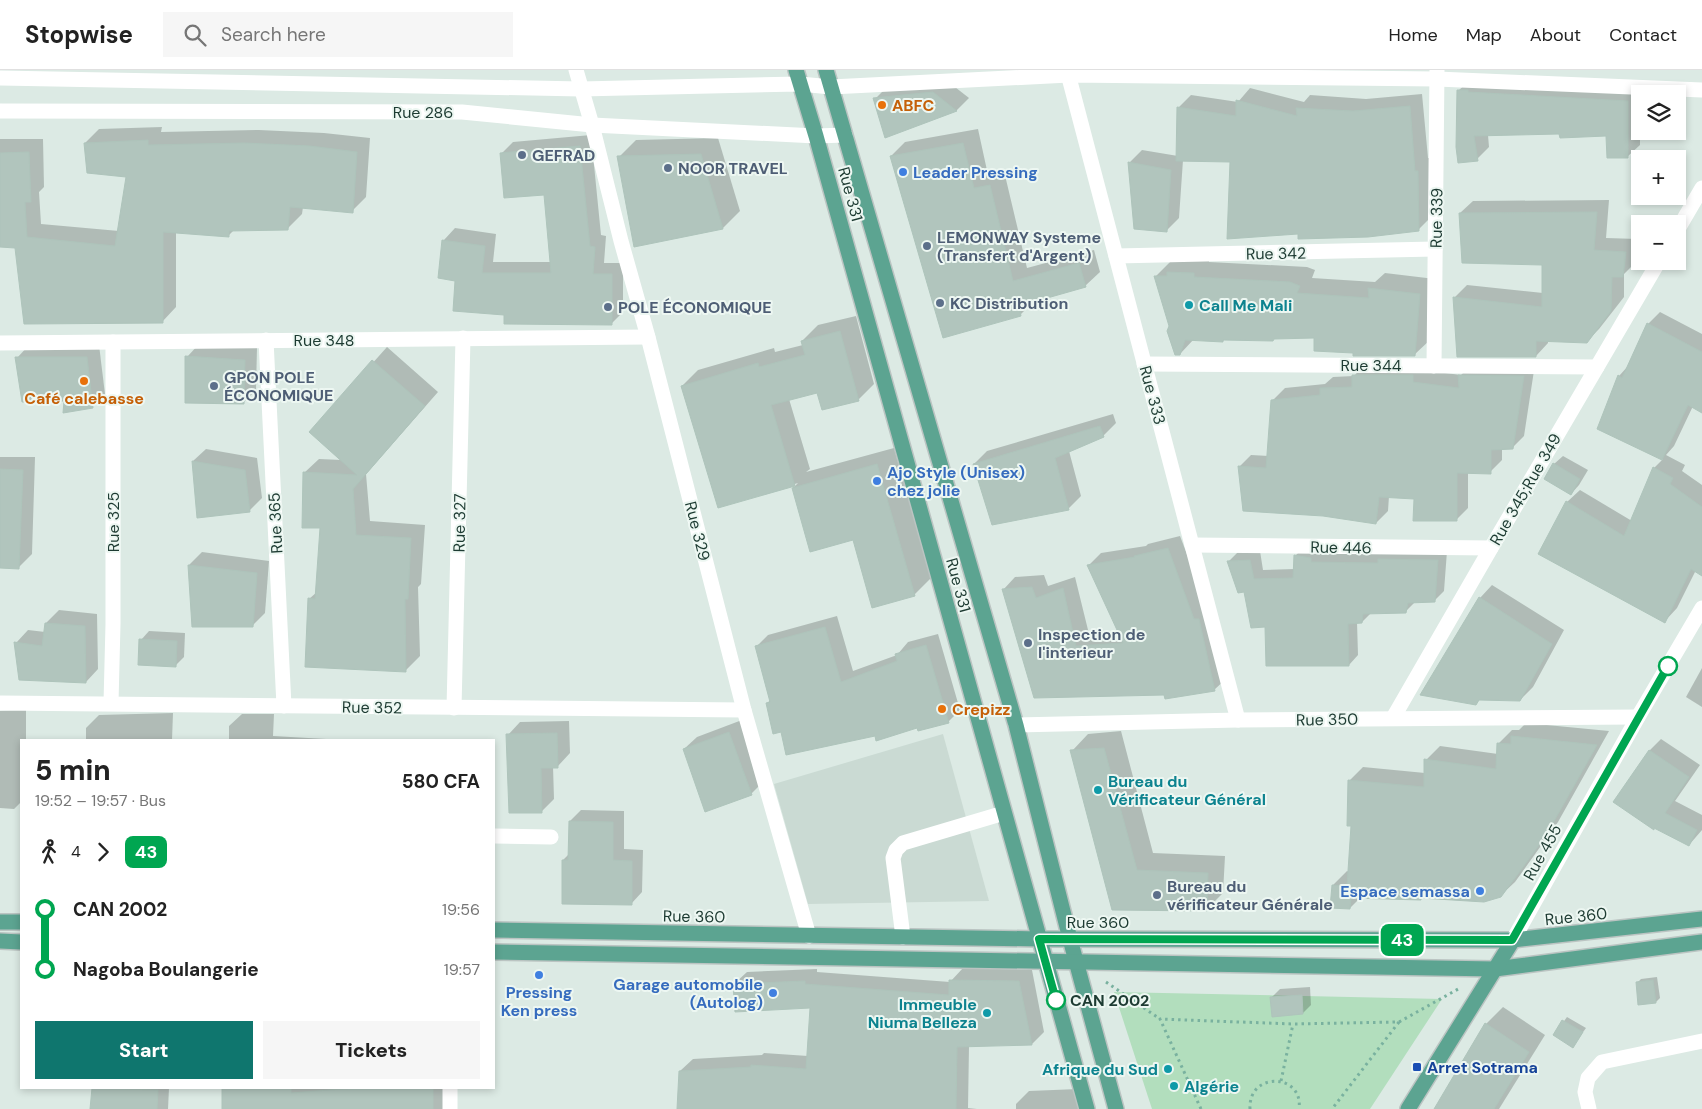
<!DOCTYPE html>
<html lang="en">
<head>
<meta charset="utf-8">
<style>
  :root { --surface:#fff; --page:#f6f6f6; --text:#222; --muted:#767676; --line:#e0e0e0; --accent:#0f766e }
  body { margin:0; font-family:"DM Sans",sans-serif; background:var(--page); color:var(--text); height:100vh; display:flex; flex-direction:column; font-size:19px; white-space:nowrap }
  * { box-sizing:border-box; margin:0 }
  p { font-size:16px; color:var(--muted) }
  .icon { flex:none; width:28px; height:28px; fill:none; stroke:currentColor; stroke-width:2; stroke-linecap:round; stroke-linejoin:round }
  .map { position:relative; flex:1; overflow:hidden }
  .panel { position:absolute; left:20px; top:669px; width:475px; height:350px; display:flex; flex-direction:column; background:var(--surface); border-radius:0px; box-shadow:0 2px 8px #0003 }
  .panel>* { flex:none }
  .badge { padding:0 10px; border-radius:8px; font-size:18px; line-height:32px }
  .controls { position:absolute; left:1631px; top:15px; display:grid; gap:10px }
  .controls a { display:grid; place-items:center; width:55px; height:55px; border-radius:0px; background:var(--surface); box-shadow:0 2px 8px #0003; font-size:25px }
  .map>.badge { position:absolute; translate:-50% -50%; box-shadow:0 0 0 2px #fff }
  .legs { display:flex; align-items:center; gap:8px; height:55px; padding:0 15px; font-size:16px }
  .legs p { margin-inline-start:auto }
  .headline { display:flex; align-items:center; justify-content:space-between; height:85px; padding:0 15px }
  h1 { font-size:28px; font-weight:800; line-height:38px }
  .cta { display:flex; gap:10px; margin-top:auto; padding:10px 15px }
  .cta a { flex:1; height:58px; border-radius:0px; background:var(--accent); color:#fff; font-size:20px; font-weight:800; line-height:58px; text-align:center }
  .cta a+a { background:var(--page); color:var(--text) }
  ul { padding:0 15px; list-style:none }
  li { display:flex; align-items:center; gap:18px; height:60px; font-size:19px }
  li i { display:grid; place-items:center; width:8px; height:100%; margin:0 6px; background:currentColor }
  li i::after { content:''; width:12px; height:12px; margin:-6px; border:4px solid; border-radius:50%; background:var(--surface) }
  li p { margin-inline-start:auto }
  li:first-child i { background:linear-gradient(#0000 50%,currentColor 0) }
  li:last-child i { background:linear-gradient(currentColor 50%,#0000 0) }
  header { display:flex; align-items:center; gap:30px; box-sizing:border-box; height:70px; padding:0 25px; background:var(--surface); border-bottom:1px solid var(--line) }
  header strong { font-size:24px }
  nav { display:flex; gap:28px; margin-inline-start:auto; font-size:18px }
  .search { width:350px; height:45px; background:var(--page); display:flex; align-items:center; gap:12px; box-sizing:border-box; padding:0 18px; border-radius:0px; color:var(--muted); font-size:19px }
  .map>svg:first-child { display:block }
</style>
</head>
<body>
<header>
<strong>Stopwise</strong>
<div class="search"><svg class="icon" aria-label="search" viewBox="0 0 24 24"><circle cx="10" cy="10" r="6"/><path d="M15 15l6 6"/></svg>Search here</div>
<nav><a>Home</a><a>Map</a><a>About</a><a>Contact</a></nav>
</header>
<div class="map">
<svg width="1702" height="1039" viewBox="0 0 1702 1039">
  <rect width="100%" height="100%" fill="#dceae4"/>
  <polygon fill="#cadad3" points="943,664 989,831 808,834 774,714"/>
  <polygon fill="#b2debd" points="1114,922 1442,929 1370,1039 1152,1039"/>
  <g fill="#0003">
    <polygon points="1471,9 1640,24 1640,75 1627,87 1608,65 1560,63 1488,65 1489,77 1477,89 1458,21"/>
    <polygon points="946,10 969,28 957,40 885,66 875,29 888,16"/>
    <polygon points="1250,18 1304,32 1310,25 1366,29 1422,24 1428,88 1431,88 1431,147 1418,160 1299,162 1231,91 1183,90 1179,148 1166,161 1129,93 1142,80 1178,86 1178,38 1191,25 1238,32"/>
    <polygon points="162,57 161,62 259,60 324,63 370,68 366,127 352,141 303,137 302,144 288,158 234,160 229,165 176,162 176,237 162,252 16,176 0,176 0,69 43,69 44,117 39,122 41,154 119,161 128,106 85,73 99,59"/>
    <polygon points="978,59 988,105 1004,101 1027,198 1094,180 1100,202 1085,216 1035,230 1020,245 891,86 905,72"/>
    <polygon points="591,65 601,165 606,166 604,193 623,193 623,242 611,254 506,244 456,210 439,207 444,170 455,158 496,164 493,192 551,192 545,123 501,84 513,72"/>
    <polygon points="718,68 740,141 723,158 635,176 619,87 636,70"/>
    <polygon points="1609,130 1606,168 1638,169 1635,193 1624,204 1624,227 1599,259 1586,272 1548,270 1548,273 1536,286 1454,228 1467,215 1543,223 1543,194 1460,143 1473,131"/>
    <polygon points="1209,187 1209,192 1307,197 1315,200 1312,208 1375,212 1385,203 1435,209 1430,270 1414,285 1354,281 1315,267 1225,269 1223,271 1194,269 1180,284 1156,206 1171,191"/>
    <polygon points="1660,242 1702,264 1702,341 1693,336 1674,376 1666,385 1685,395 1682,401 1702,415 1702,501 1696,500 1677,538 1665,551 1567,432 1580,420 1632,451 1654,398 1663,389 1599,359 1619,306 1629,295 1648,254"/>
    <polygon points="856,246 874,314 859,329 818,321 789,329 810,399 806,402 894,378 931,508 914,525 854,469 793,418 798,413 719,437 682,316 698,300 774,278 775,282 803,275 802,271 818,255"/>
    <polygon points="199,274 257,277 256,320 244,332 187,287"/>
    <polygon points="29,275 99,275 105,324 92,337 17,288"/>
    <polygon points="387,277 438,322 366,404 370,451 425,455 421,514 418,517 420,586 406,600 309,529 317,522 321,457 304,403 319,389 342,390 311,362"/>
    <polygon points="1366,293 1461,305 1472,294 1535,294 1524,366 1512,378 1502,378 1502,390 1490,402 1468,402 1468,438 1456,450 1415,428 1389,426 1388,441 1376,453 1239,397 1251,385 1269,386 1273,330 1285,318 1325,314 1333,307 1354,306"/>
    <polygon points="1113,344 1116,353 1103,366 1069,381 1081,426 1068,439 974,394 987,381"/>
    <polygon points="206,379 257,388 262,428 249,441 193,391"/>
    <polygon points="1563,386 1588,400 1579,415 1571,424 1554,394"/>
    <polygon points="0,387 35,387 32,484 19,497 0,496"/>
    <polygon points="1180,466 1207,537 1227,608 1214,620 1164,624 1035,626 1003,520 1015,507 1044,505 1048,516 1075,507 1089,564 1119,562 1089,495 1101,483 1146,476 1148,474"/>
    <polygon points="1305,476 1447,481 1444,521 1434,531 1415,532 1405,542 1371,543 1362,552 1357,552 1358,585 1349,595 1266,556 1229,491 1238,482 1260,481 1263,500 1295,499 1295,486"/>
    <polygon points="202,482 269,491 265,543 252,556 193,556 189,495"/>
    <polygon points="1492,515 1564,560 1533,617 1520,630 1480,629 1475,634 1480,528"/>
    <polygon points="59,540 97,544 98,599 86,612 16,573 28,560 45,562 46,553"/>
    <polygon points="837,546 853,601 897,585 908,572 938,564 960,640 948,652 876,665 782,661 767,634 770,630 756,577 768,565"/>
    <polygon points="149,561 185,563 184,587 175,596 141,570"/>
    <polygon points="1702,598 1702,637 1686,627"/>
    <polygon points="26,640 26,670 21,670 21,732 14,739 0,738 0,641"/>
    <polygon points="173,643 172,670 86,670 86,658 99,645"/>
    <polygon points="242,644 274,644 273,666 344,670 229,670 229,656"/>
    <polygon points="742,650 764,711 751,724 684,679 697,667"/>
    <polygon points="569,651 570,683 558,696 553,696 554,729 542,741 508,665 520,652"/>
    <polygon points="1526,653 1609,661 1558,752 1515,812 1500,826 1361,827 1350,838 1333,815 1347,801 1349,802 1353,754 1349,711 1363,697 1425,703 1426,690 1440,676 1498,684 1498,674 1512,660 1519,660"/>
    <polygon points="1121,661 1153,783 1225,786 1223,823 1206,840 1113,838 1072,681 1088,664"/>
    <polygon points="1661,669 1700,695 1675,731 1702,745 1702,760 1689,775 1615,732 1650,680"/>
    <polygon points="581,740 624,741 624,779 643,780 642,822 631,834 563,790 569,784 570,751"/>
    <polygon points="963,898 1032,900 1044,962 1032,974 969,976 968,1038 977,1039 679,1039 680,1001 693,989 762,985 764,983 808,986 812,937 734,914 747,902 817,899 817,902 950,912"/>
    <polygon points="1657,907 1660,928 1656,932 1637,913 1641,909"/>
    <polygon points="1310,917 1311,935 1303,943 1272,927 1280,919"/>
    <polygon points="1503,937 1545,965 1499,1039 1435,1039 1486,954"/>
    <polygon points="1567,947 1586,958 1573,976 1554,965"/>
    <polygon points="95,1018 169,1018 168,1039 92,1039"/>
    <polygon points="224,1018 449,1018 446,1039 223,1039"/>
    <polygon points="1078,1019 1079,1039 1016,1039 1016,1034 1029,1021"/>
  </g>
  <g fill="#b1c5bd" stroke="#aec4bb">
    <polygon points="1457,20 1468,20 1468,22 1628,31 1628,88 1607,88 1606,66 1560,68 1559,64 1474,66 1478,91 1458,93 1456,77"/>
    <polygon points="933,22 957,41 885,68 873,28"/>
    <polygon points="1236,30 1297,46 1296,38 1353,41 1410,36 1415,101 1418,101 1419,161 1368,167 1298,169 1298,164 1227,169 1230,92 1176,91 1177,37 1236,46"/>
    <polygon points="148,70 148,75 244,73 310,76 357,82 353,143 290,137 288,160 229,161 229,167 163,162 163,253 24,254 15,178 0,177 0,83 29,82 31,132 25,132 27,167 115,176 126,107 87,103 84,73"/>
    <polygon points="963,73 974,118 990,115 1013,211 1079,193 1086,217 1019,236 1021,246 943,268 890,86"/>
    <polygon points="580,76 590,176 595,177 593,204 612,204 612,255 504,254 504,245 453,241 455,211 438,208 442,170 485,176 482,203 551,203 544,125 504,128 500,83"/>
    <polygon points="701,84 723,159 634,177 617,86"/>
    <polygon points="1128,92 1171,100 1167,162 1134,159"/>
    <polygon points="1597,142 1594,180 1626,182 1623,207 1612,207 1611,241 1587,273 1536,271 1536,287 1457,287 1453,227 1542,237 1542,195 1462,193 1459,143"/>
    <polygon points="1167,202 1194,203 1194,207 1290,212 1300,216 1297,223 1369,228 1368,218 1420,224 1415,286 1353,286 1353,283 1314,281 1314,268 1274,269 1273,271 1223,270 1223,272 1185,270 1180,285 1175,285 1167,261 1169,256 1154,206 1167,206"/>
    <polygon points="1647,253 1702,282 1702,343 1688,335 1662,390 1597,359 1618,305 1622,308"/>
    <polygon points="840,261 859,331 822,340 817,323 771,335 795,416 718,438 681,316 758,293 759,297 805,285 801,271"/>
    <polygon points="185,286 245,290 244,334 185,333"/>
    <polygon points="15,287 87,287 93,338 63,343 64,331 22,332"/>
    <polygon points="372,290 425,336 353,419 356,465 411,468 408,529 405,529 406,602 305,597 308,528 315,529 320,458 302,458 303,402 357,405 309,362"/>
    <polygon points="1352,305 1413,305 1413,312 1459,318 1458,305 1524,306 1513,379 1491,380 1491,404 1457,403 1457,451 1413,451 1414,429 1379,427 1376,454 1323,446 1243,441 1238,396 1266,398 1271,330 1320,325 1320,318 1352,317"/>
    <polygon points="1100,356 1104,367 1055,388 1069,440 992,455 973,394"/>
    <polygon points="192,391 245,400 250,442 197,448"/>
    <polygon points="1553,393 1580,409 1571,425 1544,409"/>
    <polygon points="877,394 915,526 872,538 853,470 810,482 792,418"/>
    <polygon points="1653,397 1673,408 1670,414 1702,437 1702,506 1691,499 1665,553 1538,484 1566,431 1624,466"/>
    <polygon points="0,399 23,400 19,499 0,498"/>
    <polygon points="1168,478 1194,549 1199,549 1215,621 1165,629 1164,625 1034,628 1002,519 1032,517 1036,528 1063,518 1076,576 1123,573 1087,495 1135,487 1134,486"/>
    <polygon points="1294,485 1311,488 1311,492 1378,493 1378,489 1438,490 1435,532 1408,533 1406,543 1363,544 1362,553 1348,554 1349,596 1266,596 1265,557 1251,558 1244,522 1238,523 1227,491 1250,490 1254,509 1293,508"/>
    <polygon points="188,495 257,503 253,557 192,557"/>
    <polygon points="1479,527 1552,574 1520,631 1479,630 1476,635 1420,625"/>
    <polygon points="45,553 85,556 86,613 19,610 14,572 42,576"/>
    <polygon points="825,557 841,612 897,591 895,584 926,575 949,653 918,661 917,658 876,671 875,666 786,685 781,662 773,664 766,633 770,632 755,576"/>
    <polygon points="139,569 177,571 176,597 138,595"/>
    <polygon points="729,662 752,725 705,742 683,679"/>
    <polygon points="557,663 558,698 541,698 542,743 509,743 506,664"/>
    <polygon points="1511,666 1597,675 1545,767 1501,827 1484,832 1421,828 1421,830 1351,828 1350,839 1330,838 1332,815 1347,816 1351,756 1347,756 1348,710 1424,717 1424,689 1496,699 1497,673 1511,674"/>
    <polygon points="1104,678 1137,800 1208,803 1207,841 1112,840 1070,680"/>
    <polygon points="1649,680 1689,707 1665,743 1697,760 1689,776 1654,758 1654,760 1613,732"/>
    <polygon points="569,751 613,752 613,790 632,791 632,835 562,834 562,790 568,790"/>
    <polygon points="949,910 1019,911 1032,975 957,977 956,1039 677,1039 679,1001 751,997 751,995 806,999 810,938 735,942 733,914 805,911 805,914 949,925"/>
    <polygon points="1653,910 1656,933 1638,935 1636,912"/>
    <polygon points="1302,925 1303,944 1272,947 1270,927"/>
    <polygon points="1562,950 1583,962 1573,978 1553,965"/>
    <polygon points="1485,953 1529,982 1494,1039 1434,1039"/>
    <polygon points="92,1018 158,1020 157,1039 90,1039"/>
    <polygon points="222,1018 291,1018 291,1023 354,1018 433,1018 433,1039 222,1039"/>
  </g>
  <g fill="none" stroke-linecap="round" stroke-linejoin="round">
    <defs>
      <g id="major">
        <polyline points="796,0 816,66 1087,1039"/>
        <polyline points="826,0 1016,655 1070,869 1116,1039"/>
        <polyline points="0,852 21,852"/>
        <polyline points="494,860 1039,869 1513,870 1702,849"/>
        <polyline points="0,871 21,872"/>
        <polyline points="494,882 1495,899 1702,872"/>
        <polyline points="1408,1039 1513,870"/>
      </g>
    </defs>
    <use href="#major" stroke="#bbc4c2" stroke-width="18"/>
    <g stroke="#79b19f" stroke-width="3" stroke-dasharray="2.5 4" stroke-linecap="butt">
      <polyline points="1106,912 1160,949"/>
      <polyline points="1399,952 1460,918"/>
      <polyline points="1281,1011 1293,954"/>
      <polyline points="1201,1039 1160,949 1293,954 1399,952 1332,1039"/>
      <path d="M1250 1039C1248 1001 1304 1003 1299 1039"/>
    </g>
    <g stroke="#fff" stroke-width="15">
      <polyline points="576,0 592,55 621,171 648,267 744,640 809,866"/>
      <polyline points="1067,0 1238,650"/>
      <polyline points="0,8 581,19 800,14 831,17 1069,5 1437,9 1702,20"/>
      <polyline points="0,41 462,42 592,55 816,66 845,65"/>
      <polyline points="1678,159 1702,118"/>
      <polyline points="1116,186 1435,179"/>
      <polyline points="266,270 284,636"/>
      <polyline points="0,273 648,267"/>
      <polyline points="1144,294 1597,297"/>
      <polyline points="1434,296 1437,0"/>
      <polyline points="1192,475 1491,478"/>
      <polyline points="0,633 744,640"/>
      <polyline points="111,633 113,554 113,272"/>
      <polyline points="454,638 463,268"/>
      <polyline points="1393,648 1491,478 1659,191"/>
      <polyline points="1016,655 1238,650 1638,647"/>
      <polyline points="494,766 551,767"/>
      <polyline points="903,867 893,788 896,780 903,773 1004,743"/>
      <polyline points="1513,870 1638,647 1702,538"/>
      <polyline points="450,1018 450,1039"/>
      <polyline points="1589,1039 1585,1022 1588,1008 1602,992 1702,971"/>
    </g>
    <use href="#major" stroke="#5ca491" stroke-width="15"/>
  </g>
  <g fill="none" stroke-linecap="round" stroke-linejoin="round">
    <defs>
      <polyline id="line-1" points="1056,930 1039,869 1512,870 1668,596"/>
    </defs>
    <use href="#line-1" stroke="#fff" stroke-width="11"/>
    <use href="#line-1" stroke="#00a651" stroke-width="8"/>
  </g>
  <g fill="#e8710a" stroke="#edf7f2" stroke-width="2">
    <circle cx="882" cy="35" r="5"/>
    <circle cx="84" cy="311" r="5"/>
    <circle cx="942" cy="639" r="5"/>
  </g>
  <g fill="#5c6f8a" stroke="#edf7f2" stroke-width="2">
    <circle cx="522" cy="85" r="5"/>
    <circle cx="668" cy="98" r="5"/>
    <circle cx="927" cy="176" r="5"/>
    <circle cx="940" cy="233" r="5"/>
    <circle cx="608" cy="237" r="5"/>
    <circle cx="214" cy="316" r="5"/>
    <circle cx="1028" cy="573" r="5"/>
    <circle cx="1157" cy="825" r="5"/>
  </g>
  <g fill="#3f7fe0" stroke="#edf7f2" stroke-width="2">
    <circle cx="903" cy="102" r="5"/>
    <circle cx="877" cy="411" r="5"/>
    <circle cx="1480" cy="821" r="5"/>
    <circle cx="539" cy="905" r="5"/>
    <circle cx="773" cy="923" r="5"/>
  </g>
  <g fill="#0f9aa8" stroke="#edf7f2" stroke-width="2">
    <circle cx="1189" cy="235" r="5"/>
    <circle cx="1098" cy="720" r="5"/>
    <circle cx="987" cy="943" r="5"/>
    <circle cx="1168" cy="999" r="5"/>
    <circle cx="1174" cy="1016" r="5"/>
  </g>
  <g fill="#fff" stroke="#00a651" stroke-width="2.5">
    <circle cx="1668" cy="596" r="9"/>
    <circle cx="1056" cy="930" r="9"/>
  </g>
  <rect fill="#1a4fb4" stroke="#edf7f2" stroke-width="2" x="1412" y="992" width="10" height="10" rx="2.5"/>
  <g text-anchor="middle" stroke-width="4" stroke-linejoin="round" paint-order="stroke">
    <g font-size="16" font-weight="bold" fill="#c56008" stroke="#edf7f2" text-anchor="start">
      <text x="892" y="41">ABFC</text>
      <text x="84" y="334" text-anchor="middle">Café calebasse</text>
      <text x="952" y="645">Crepizz</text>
    </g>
    <g font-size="16" fill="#1d3b32" stroke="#edf7f2">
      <text x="423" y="48">Rue 286</text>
      <text transform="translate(851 124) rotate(75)" y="6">Rue 331</text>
      <text transform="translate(1436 148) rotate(-89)" y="6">Rue 339</text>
      <text transform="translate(1276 183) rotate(-1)" y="6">Rue 342</text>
      <text x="324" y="276">Rue 348</text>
      <text x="1371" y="301">Rue 344</text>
      <text transform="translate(1153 325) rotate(75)" y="6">Rue 333</text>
      <text transform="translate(1525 419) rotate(-60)" y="6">Rue 345;Rue 349</text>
      <text transform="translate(113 452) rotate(-90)" y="6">Rue 325</text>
      <text transform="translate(275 453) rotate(-93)" y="6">Rue 365</text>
      <text transform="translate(459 453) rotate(-89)" y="6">Rue 327</text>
      <text transform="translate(698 461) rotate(76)" y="6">Rue 329</text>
      <text transform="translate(1341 477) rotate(1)" y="6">Rue 446</text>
      <text transform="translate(959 515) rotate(75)" y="6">Rue 331</text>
      <text transform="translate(372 637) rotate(1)" y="6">Rue 352</text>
      <text transform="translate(1327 649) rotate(-1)" y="6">Rue 350</text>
      <text transform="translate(1542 782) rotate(-61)" y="6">Rue 455</text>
      <text transform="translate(694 846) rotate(1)" y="6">Rue 360</text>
      <text transform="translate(1576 846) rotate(-6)" y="6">Rue 360</text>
      <text x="1098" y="858">Rue 360</text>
    </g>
    <g font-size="16" font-weight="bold" fill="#4e5e75" stroke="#edf7f2" text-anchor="start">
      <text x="532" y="91">GEFRAD</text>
      <text x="678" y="104">NOOR TRAVEL</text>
      <text x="937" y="173">LEMONWAY Systeme<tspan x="937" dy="18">(Transfert d'Argent)</tspan></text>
      <text x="950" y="239">KC Distribution</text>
      <text x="618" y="243">POLE ÉCONOMIQUE</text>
      <text x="224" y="313">GPON POLE<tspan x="224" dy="18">ÉCONOMIQUE</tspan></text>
      <text x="1038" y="570">Inspection de<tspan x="1038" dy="18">l'interieur</tspan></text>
      <text x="1167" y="822">Bureau du<tspan x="1167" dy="18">vérificateur Générale</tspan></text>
    </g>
    <g font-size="16" font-weight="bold" fill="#366cbe" stroke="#edf7f2" text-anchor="start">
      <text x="913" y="108">Leader Pressing</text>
      <text x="887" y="408">Ajo Style (Unisex)<tspan x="887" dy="18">chez jolie</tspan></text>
      <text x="1470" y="827" text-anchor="end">Espace semassa</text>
      <text x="763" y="920" text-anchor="end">Garage automobile<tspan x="763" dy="18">(Autolog)</tspan></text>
      <text x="539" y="928" text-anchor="middle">Pressing<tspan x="539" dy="18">Ken press</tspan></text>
    </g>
    <g font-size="16" font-weight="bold" fill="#0d838f" stroke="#edf7f2" text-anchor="start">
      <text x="1199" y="241">Call Me Mali</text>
      <text x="1108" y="717">Bureau du<tspan x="1108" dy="18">Vérificateur Général</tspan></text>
      <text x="977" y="940" text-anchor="end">Immeuble<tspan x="977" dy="18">Niuma Belleza</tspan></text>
      <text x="1158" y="1005" text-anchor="end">Afrique du Sud</text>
      <text x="1184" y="1022">Algérie</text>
    </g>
    <g font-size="16" font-weight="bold" fill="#1d3b32" stroke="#edf7f2" text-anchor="start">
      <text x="1070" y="936">CAN 2002</text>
    </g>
    <g font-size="16" font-weight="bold" fill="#164399" stroke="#edf7f2" text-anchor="start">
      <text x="1427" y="1003">Arret Sotrama</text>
    </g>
  </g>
</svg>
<div class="controls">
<a><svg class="icon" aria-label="layers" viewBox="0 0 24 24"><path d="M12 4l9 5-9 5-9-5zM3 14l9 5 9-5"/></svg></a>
<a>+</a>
<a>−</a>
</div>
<b class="badge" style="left:1402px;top:870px;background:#00a651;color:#fff">43</b>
<section class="panel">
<div class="headline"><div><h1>5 min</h1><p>19:52 – 19:57 · Bus</p></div><b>580 CFA</b></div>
<div class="legs"><svg class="icon" aria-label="walk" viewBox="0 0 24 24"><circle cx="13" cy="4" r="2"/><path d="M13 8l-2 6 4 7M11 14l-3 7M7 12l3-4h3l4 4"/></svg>4<svg class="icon" aria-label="forward" viewBox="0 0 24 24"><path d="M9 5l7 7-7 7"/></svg><b class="badge" style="background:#00a651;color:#fff">43</b></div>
<ul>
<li><i style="color:#00a651"></i><b>CAN 2002</b><p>19:56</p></li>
<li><i style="color:#00a651"></i><b>Nagoba Boulangerie</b><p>19:57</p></li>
</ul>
<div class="cta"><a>Start</a><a>Tickets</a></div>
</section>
</div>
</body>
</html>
